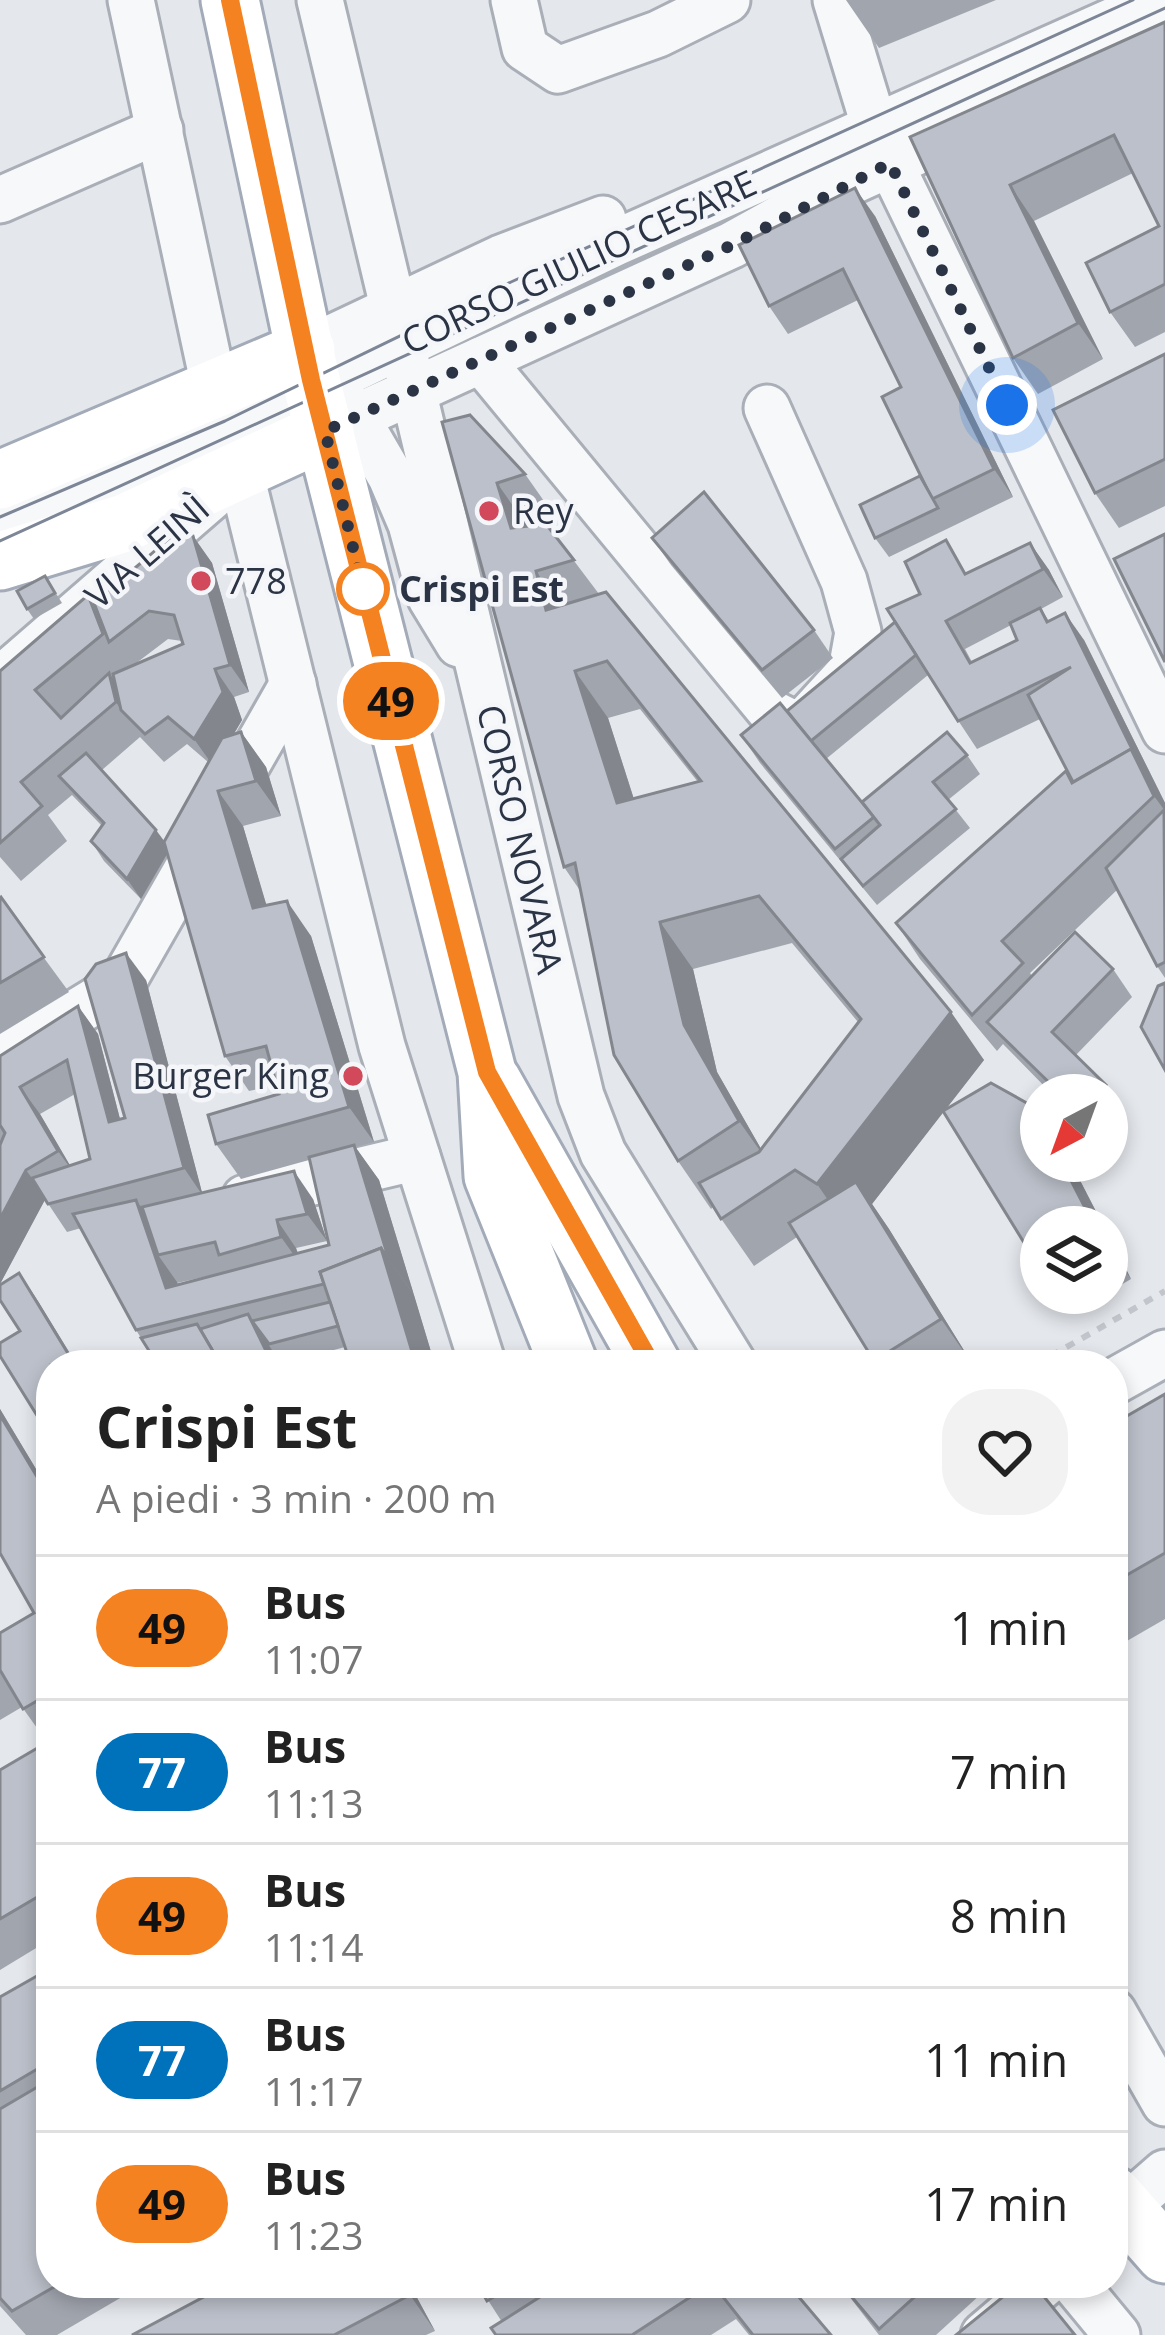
<!DOCTYPE html>
<html lang="it">
<head>
<meta charset="utf-8">
<style>
  :root { --surface:#fff; --page:#f2f2f2; --text:#222; --muted:#767676; --line:#e0e0e0 }
  body { margin:0; font-family:"Open Sans",sans-serif; background:var(--page); color:var(--text); height:100vh; display:flex; flex-direction:column; font-size:45px; white-space:nowrap }
  * { box-sizing:border-box; margin:0 }
  p { font-size:39px; color:var(--muted) }
  .icon { flex:none; width:66px; height:66px; fill:none; stroke:currentColor; stroke-width:2; stroke-linecap:round; stroke-linejoin:round }
  .map { position:relative; flex:1; overflow:hidden }
  .sheet { position:absolute; left:36px; top:1350px; width:1092px; height:948px; display:flex; flex-direction:column; background:var(--surface); border-radius:48px; box-shadow:0 6px 18px #0003 }
  .sheet>* { flex:none }
  .badge { padding:0 24px; border-radius:39px; font-size:42px; line-height:78px }
  .needle { width:78px; rotate:221deg }
  .fabs { position:absolute; left:1020px; top:1074px; display:grid; gap:24px }
  .fabs a { display:grid; place-items:center; width:108px; height:108px; border-radius:50%; background:var(--surface); box-shadow:0 6px 18px #0003; font-size:60px }
  .you { position:absolute; width:60px; height:60px; margin:-30px; border:9px solid #fff; border-radius:50%; background:#1a73e8; box-shadow:0 0 0 18px #1a73e833 }
  .map>.badge { position:absolute; translate:-50% -50%; box-shadow:0 0 0 6px #fff }
  .round { display:grid; place-items:center; flex:none; width:126px; height:126px; border-radius:48px; background:var(--page) }
  .overview { display:flex; align-items:center; justify-content:space-between; height:204px; padding:0 60px }
  h1 { font-size:57px; font-weight:700; line-height:90px }
  ul { padding:0; list-style:none }
  li { display:flex; align-items:center; gap:36px; height:144px; padding:0 60px; border-top:3px solid var(--line) }
  li div { flex:1 }
  li b { display:block; font-size:45px }
  li em { font-style:normal }
  li .badge { min-width:132px; font-weight:700; text-align:center }
  .map>svg:first-child { display:block }
</style>
</head>
<body>
<div class="map">
<svg width="1165" height="2335" viewBox="0 0 1165 2335">
  <rect width="100%" height="100%" fill="#e4e7ec"/>
  <g fill="none" stroke-linecap="round" stroke-linejoin="round">
    <defs>
      <g id="minor">
        <polyline points="131,0 214,386 240,471 382,1046 483,1365"/>
        <polyline points="320,0 581,1096 603,1153 734,1365"/>
        <polyline points="514,0 525,48 558,70 658,34 727,0"/>
        <polyline points="836,0 878,138 1165,730"/>
        <polyline points="0,200 160,130"/>
        <polyline points="481,360 772,713 792,723 807,719 851,671 858,632 844,581 767,408"/>
        <polyline points="328,430 732,245 822,195 973,126"/>
        <polyline points="0,529 197,444 615,243 1160,0"/>
        <polyline points="459,644 431,598 411,524 391,477 356,417 306,350 501,258 603,219"/>
        <polyline points="0,680 211,497"/>
        <polyline points="0,1059 121,985 293,684"/>
        <polyline points="245,1198 417,1157"/>
        <polyline points="1113,1382 1165,1353"/>
        <polyline points="1113,2012 1165,2103"/>
        <polyline points="1126,2207 1165,2173"/>
        <polyline points="1074,2283 1117,2335"/>
        <polyline points="984,2335 1045,2283"/>
      </g>
      <g id="major">
        <polyline points="230,0 311,380 487,1072 493,1176 569,1365"/>
        <polyline points="0,480 306,350"/>
        <polyline points="0,561 125,523 325,431"/>
        <polyline points="492,1081 652,1365"/>
        <polyline points="1113,2195 1165,2254"/>
      </g>
    </defs>
    <use href="#minor" stroke="#a9aeb7" stroke-width="51"/>
    <use href="#major" stroke="#a3abb8" stroke-width="63"/>
    <polyline stroke="#c2c5cb" stroke-width="6" stroke-dasharray="9 9" stroke-linecap="butt" points="1035,1365 1165,1291"/>
    <use href="#minor" stroke="#f7f8fa" stroke-width="45"/>
    <use href="#major" stroke="#fff" stroke-width="57"/>
    <g stroke="#7d8696" stroke-width="3">
      <polyline points="0,517 225,421 511,282 1133,0"/>
      <polyline points="0,541 1165,8"/>
    </g>
  </g>
  <g fill="#a1a5ae" fill-rule="evenodd">
    <polygon points="846,0 996,0 879,48"/>
    <polygon points="1165,22 1165,332 1135,347 1110,312 1159,226 1133,173 1034,221 1103,359 1038,394 1013,358 910,137"/>
    <polygon points="875,216 1013,497 889,557 875,538 920,476 901,387 858,300 788,334 769,306"/>
    <polygon points="1165,354 1165,506 1119,528 1095,493"/>
    <path d="M470 415 525 474 558 521 547 525 599 594 984 1060 946 1109 1041 1161H1070L1104 1227H1041V1270L943 1112 872 1204 889 1229 973 1365H876L797 1237 754 1266 713 1207 711 1209 678 1161 581 892 564 867ZM640 709 698 782 634 799 608 718ZM792 943 858 1022 761 1149 717 1072 693 969Z"/>
    <path d="M193 536 212 563 249 692 234 697 242 720 234 734 241 732 266 767 281 816 243 826 266 905 311 936 374 1142 355 1147 379 1180 435 1365 345 1347 282 1364 158 1365 136 1330 81 1228 67 1232 45 1199 0 1284V1056L78 1006 98 1034 120 1119 125 1118 146 980 202 1193 313 1199 327 1241 296 1248 298 1253 329 1245 309 1160 241 1179 216 1144 279 1094 276 1085 249 1091 225 1056 167 854 141 899 104 861 91 841 102 826 72 795 48 815 67 841 21 881 0 857V671L94 603ZM168 639 182 641 183 644 135 664ZM140 737 164 762 187 744 208 762 164 841 102 770ZM75 1094 90 1159 70 1166 40 1114ZM230 1271 178 1285 177 1282V1283Z"/>
    <polygon points="652,538 814,630 833,658 782,698 671,565"/>
    <path d="M1030 543 1049 570 1063 597 1041 609 1049 621 1084 640 1165 803V978L1157 966 1117 890 1030 973 1032 976 1113 969 1132 997 1076 1055 1106 1085 1125 1113 1107 1131V1095H1053L1003 1044 997 1051 920 959 896 923 1072 779 1040 719 977 749 928 675 826 759 862 802 967 755 980 774 948 800 970 828 877 905 760 763 741 735 787 711 968 572ZM1011 625 1017 640 972 662 965 649Z"/>
    <polygon points="45,576 62,603 34,619 27,609"/>
    <polygon points="0,898 69,992 0,1034"/>
    <polygon points="1107,1232 1131,1279 1072,1314 1057,1293 1107,1293"/>
    <polygon points="1165,1394 1165,1619 1113,1649 1113,1424"/>
    <polygon points="0,1409 51,1494 51,1939 0,1970 0,1770 47,1742 22,1707 0,1720 0,1633 34,1613 0,1553"/>
    <polygon points="51,1968 51,2283 142,2283 139,2287 57,2335 26,2335 0,2306 0,1997"/>
    <polygon points="230,2283 409,2283 435,2331 426,2335 132,2335"/>
    <polygon points="477,2283 627,2283 630,2289 639,2283 787,2283 831,2335 749,2335 736,2319 711,2335 496,2335 502,2322"/>
    <polygon points="839,2283 993,2283 936,2335 879,2335"/>
  </g>
  <g fill="#83868d">
    <polygon points="1010,185 1034,221 1103,359 1078,323"/>
    <polygon points="855,188 875,216 1013,497 994,469"/>
    <polygon points="497,483 530,530 511,528"/>
    <polygon points="193,536 212,563 249,692 230,665"/>
    <polygon points="1030,543 1049,570 1063,597 1043,569"/>
    <polygon points="536,571 569,618 546,610"/>
    <polygon points="1065,613 1084,640 1165,803 1165,811 1154,796"/>
    <polygon points="215,669 234,697 242,720 214,767 194,739"/>
    <polygon points="575,671 608,718 650,850 617,803"/>
    <polygon points="109,673 134,708 121,710 116,702"/>
    <polygon points="241,732 266,767 281,816 256,781"/>
    <polygon points="218,791 243,826 278,944 253,908"/>
    <polygon points="156,830 170,849 141,899 127,879"/>
    <polygon points="287,901 311,936 374,1142 349,1107"/>
    <polygon points="660,922 693,969 717,1072 772,1168 739,1121 684,1025"/>
    <polygon points="126,953 146,980 203,1196 184,1168"/>
    <polygon points="78,1006 98,1034 128,1150 109,1122"/>
    <polygon points="951,1012 984,1060 872,1204 889,1229 973,1365 941,1319 850,1232 817,1184"/>
    <polygon points="20,1087 40,1114 78,1179 58,1151"/>
    <polygon points="354,1145 379,1180 414,1295 389,1260"/>
    <polygon points="1061,1161 1070,1161 1104,1227 1095,1227"/>
    <polygon points="26,1170 46,1198 0,1284 0,1219"/>
    <polygon points="294,1171 313,1199 327,1241 307,1214"/>
    <polygon points="136,1200 161,1235 158,1255 177,1282 189,1318 166,1288"/>
    <polygon points="277,1220 296,1248 301,1265 281,1237"/>
    <polygon points="1107,1232 1131,1279 1107,1245"/>
    <polygon points="381,1248 414,1295 435,1365 416,1365"/>
    <polygon points="19,1273 38,1301 77,1365 75,1365"/>
    <polygon points="248,1314 282,1365 273,1365"/>
    <polygon points="0,1409 51,1494 51,1500 0,1415"/>
    <polygon points="403,2283 409,2283 435,2331 410,2295"/>
  </g>
  <g fill="#bbc0ca" stroke="#83868d" stroke-width="3" fill-rule="evenodd">
    <polygon points="1165,22 1165,284 1110,312 1086,263 1159,226 1114,135 1010,185 1078,323 1013,358 910,137"/>
    <polygon points="855,188 994,469 932,499 882,397 901,387 843,269 769,306 739,245"/>
    <polygon points="1165,354 1165,459 1095,493 1053,410"/>
    <path d="M470 415 525 474 497 483 511 528 546 524 574 560 536 571 546 610 606 592 951 1012 817 1184 795 1170 721 1219 699 1183 759 1152 861 1019 759 896 660 922 684 1025 739 1121 678 1161 614 1055 575 863 564 867 442 422ZM607 661 701 781 617 803 575 671Z"/>
    <polygon points="920,476 938,508 875,538 860,505"/>
    <polygon points="704,492 814,630 762,670 652,538"/>
    <polygon points="177,532 193,536 230,665 215,669 223,692 194,739 168,717 145,734 121,710 113,674 183,644 174,615 149,611 109,642 94,603"/>
    <polygon points="1165,534 1165,662 1114,559"/>
    <polygon points="946,540 965,574 1030,543 1043,569 946,621 970,663 1017,640 1010,623 1040,608 1047,622 1065,613 1136,757 1131,749 1073,782 1028,695 1071,667 958,721 887,609 920,594 905,562"/>
    <polygon points="45,576 55,593 27,609 17,591"/>
    <polygon points="88,595 103,634 35,690 61,718 109,673 116,702 21,782 42,806 0,843 0,671"/>
    <polygon points="895,622 916,655 811,741 787,711"/>
    <polygon points="780,703 874,817 835,849 741,735"/>
    <polygon points="241,732 256,781 218,791 253,908 287,901 349,1107 216,1144 208,1115 279,1094 266,1046 225,1056 164,842 222,738"/>
    <polygon points="947,732 967,755 933,782 956,809 863,886 841,859 880,825 862,802"/>
    <polygon points="1131,749 1154,796 1002,941 1023,963 972,1015 896,923 1066,771 1072,783"/>
    <polygon points="86,753 156,830 127,879 91,841 104,823 59,776"/>
    <polygon points="1164,810 1165,962 1157,966 1106,868"/>
    <polygon points="1,897 44,957 0,983 0,898"/>
    <polygon points="1075,932 1113,969 1052,1032 1106,1085 1096,1095 1062,1095 987,1022"/>
    <polygon points="126,953 184,1168 48,1204 32,1178 90,1159 67,1060 20,1087 58,1151 26,1170 0,1219 0,1145 5,1133 0,1125 0,1056 78,1006 109,1122 125,1118 85,979 96,964"/>
    <polygon points="1165,983 1165,1070 1141,1027 1158,986"/>
    <polygon points="991,1083 1034,1107 1041,1121 1041,1161 1061,1161 1095,1227 1041,1227 1041,1266 1039,1267 943,1111"/>
    <polygon points="354,1145 389,1260 381,1248 320,1272 324,1284 136,1330 73,1214 136,1200 166,1288 329,1245 309,1157"/>
    <polygon points="294,1171 307,1214 277,1220 281,1237 219,1255 215,1242 158,1255 142,1207"/>
    <polygon points="856,1182 941,1319 874,1361 789,1223"/>
    <polygon points="381,1248 416,1365 351,1365 320,1272"/>
    <polygon points="19,1273 75,1365 51,1365 51,1438 0,1356 0,1343 20,1331 0,1300 0,1285"/>
    <polygon points="330,1302 338,1326 269,1344 252,1321"/>
    <polygon points="248,1314 273,1365 221,1365 200,1329"/>
    <polygon points="197,1324 221,1365 158,1365 141,1338"/>
    <polygon points="1165,1394 1165,1553 1113,1583 1113,1424"/>
    <polygon points="0,1415 51,1500 51,1697 49,1694 23,1709 0,1670 0,1633 34,1613 0,1553"/>
    <polygon points="51,1740 51,1889 0,1919 0,1770"/>
    <polygon points="51,1968 51,2061 0,2091 0,1997"/>
    <polygon points="51,2079 51,2283 61,2283 12,2311 0,2298 0,2109"/>
    <polygon points="230,2283 403,2283 410,2295 334,2335 132,2335"/>
    <polygon points="477,2283 517,2283 487,2301"/>
    <polygon points="562,2283 622,2283 627,2291 639,2283 787,2283 831,2335 753,2335 712,2283 632,2335 496,2335 491,2328"/>
    <polygon points="840,2283 930,2283 879,2329"/>
    <polygon points="1020,2283 1033,2283 1075,2335 956,2335"/>
  </g>
  <g fill="none" stroke-linecap="round" stroke-linejoin="round">
    <defs>
      <polyline id="line" points="230,0 311,380 487,1072 652,1365"/>
    </defs>
    <use href="#line" stroke="#fff" stroke-width="27"/>
    <use href="#line" stroke="#f58220" stroke-width="18"/>
    <polyline stroke="#2b3445" stroke-width="12" stroke-dasharray="0 21.6" points="363,589 325,431 732,245 890,163 1007,405"/>
  </g>
  <g fill="#d1495b" stroke="#f4f6f9" stroke-width="4.5">
    <circle cx="489" cy="511" r="12"/>
    <circle cx="201" cy="581" r="12"/>
    <circle cx="353" cy="1076" r="12"/>
  </g>
  <circle fill="#fff" stroke="#f58220" stroke-width="6" cx="363" cy="589" r="24"/>
  <g text-anchor="middle" stroke-width="9" stroke-linejoin="round" paint-order="stroke">
    <g font-size="36" fill="#2b3445" stroke="#f4f6f9">
      <text transform="translate(579 262) rotate(-25)" y="13">CORSO GIULIO CESARE</text>
      <text transform="translate(147 552) rotate(-41)" y="13">VIA LEINÌ</text>
      <text transform="translate(520 839) rotate(77)" y="13">CORSO NOVARA</text>
    </g>
    <g font-size="36" fill="#2b3445" stroke="#f4f6f9" text-anchor="start">
      <text x="513" y="524">Rey</text>
      <text x="225" y="594">778</text>
      <text x="329" y="1089" text-anchor="end">Burger King</text>
    </g>
    <g font-size="36" font-weight="bold" fill="#2b3445" stroke="#f4f6f9" text-anchor="start">
      <text x="399" y="602">Crispi Est</text>
    </g>
  </g>
</svg>
<div class="fabs">
<a><svg class="needle" viewBox="-14 -14 28 28"><path d="M0-13l5 13h-10z" fill="#e53935"/><path d="M0 13l5-13h-10z" fill="#767676"/></svg></a>
<a><svg class="icon" aria-label="layers" viewBox="0 0 24 24"><path d="M12 4l9 5-9 5-9-5zM3 14l9 5 9-5"/></svg></a>
</div>
<div class="you" style="left:1007px;top:405px"></div>
<b class="badge" style="left:391px;top:701px;background:#f58220;color:#111">49</b>
<section class="sheet">
<div class="overview"><div><h1>Crispi Est</h1><p>A piedi · 3 min · 200 m</p></div><a class="round"><svg class="icon" aria-label="heart" viewBox="0 0 24 24"><path d="M12 20l-8-8c-3-5 5-10 8-4 3-6 11-1 8 4z"/></svg></a></div>
<ul>
<li><span class="badge" style="background:#f58220;color:#111">49</span><div><b>Bus</b><p>11:07</p></div><em>1 min</em></li>
<li><span class="badge" style="background:#0072bc;color:#fff">77</span><div><b>Bus</b><p>11:13</p></div><em>7 min</em></li>
<li><span class="badge" style="background:#f58220;color:#111">49</span><div><b>Bus</b><p>11:14</p></div><em>8 min</em></li>
<li><span class="badge" style="background:#0072bc;color:#fff">77</span><div><b>Bus</b><p>11:17</p></div><em>11 min</em></li>
<li><span class="badge" style="background:#f58220;color:#111">49</span><div><b>Bus</b><p>11:23</p></div><em>17 min</em></li>
</ul>
</section>
</div>
</body>
</html>
